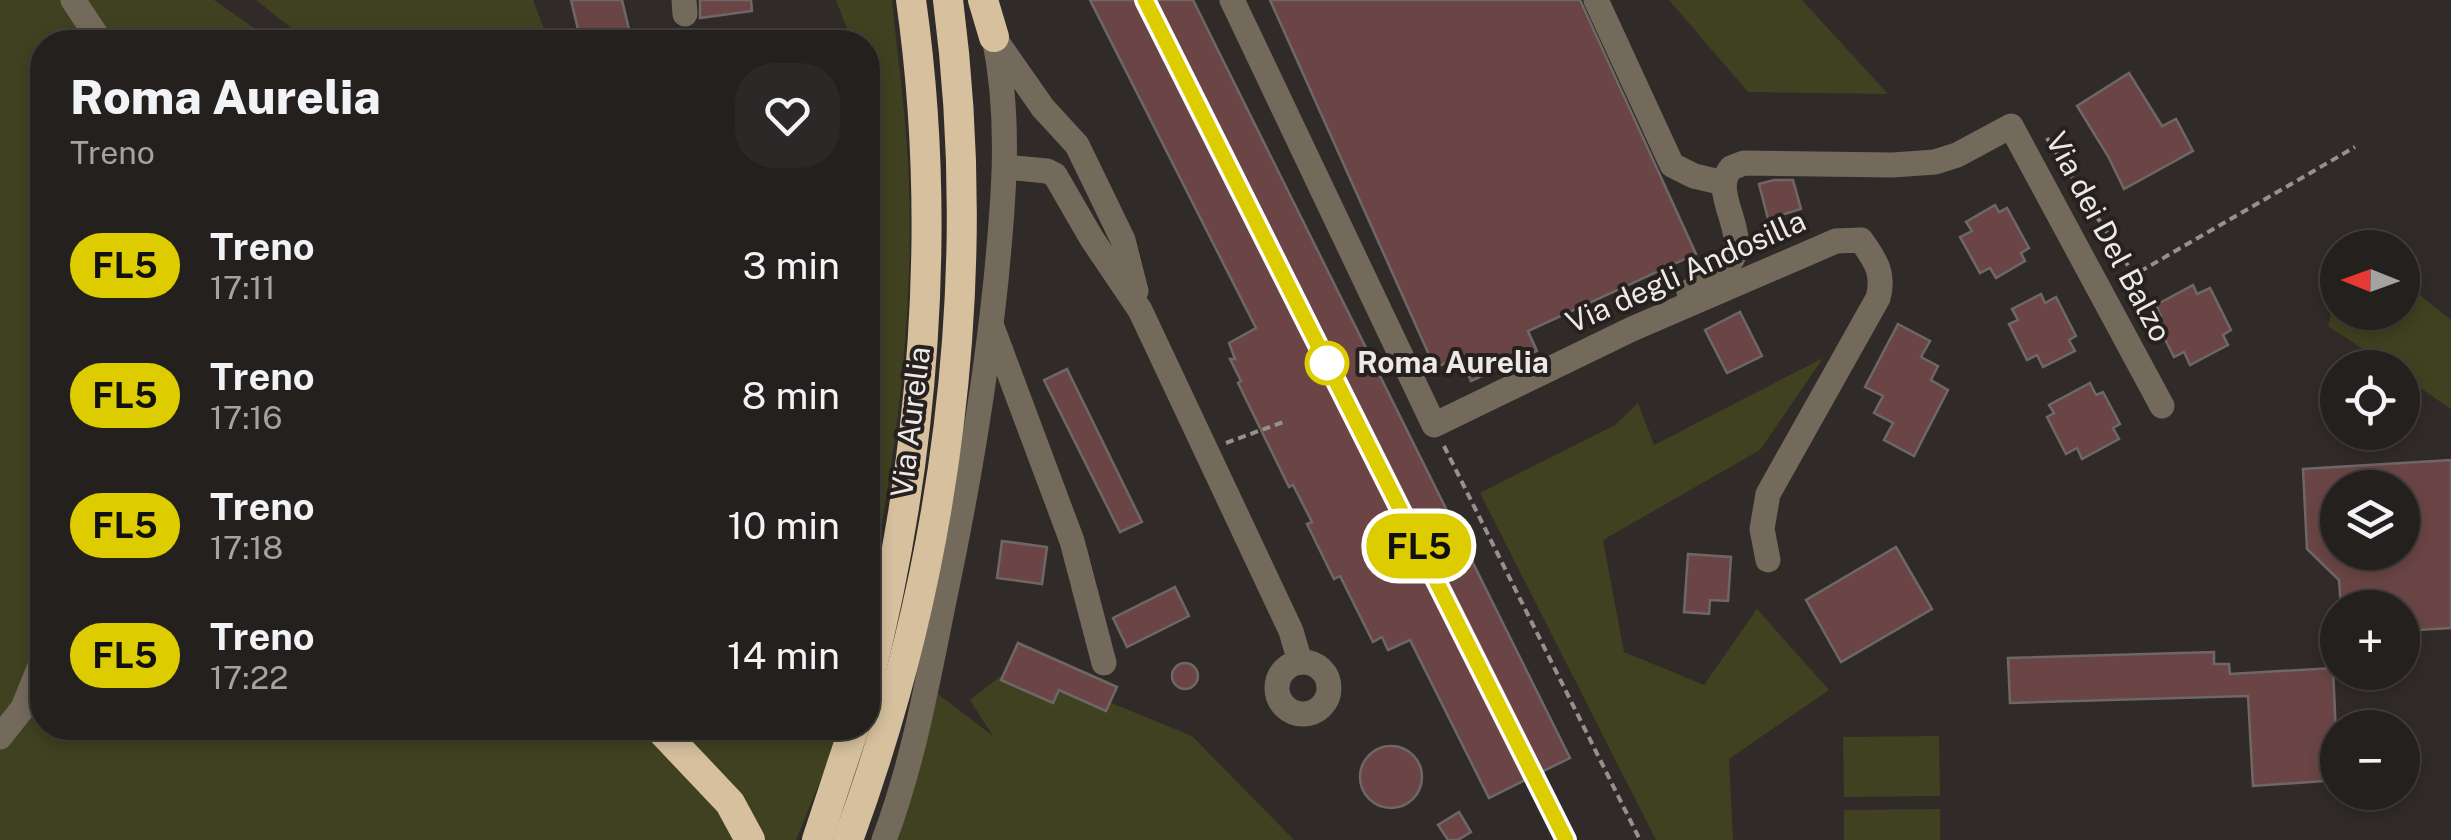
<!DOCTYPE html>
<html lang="it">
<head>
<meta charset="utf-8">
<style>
  :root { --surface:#24201e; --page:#2c2827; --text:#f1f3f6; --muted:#a3a3a4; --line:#413e3c }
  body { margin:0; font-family:"Public Sans",sans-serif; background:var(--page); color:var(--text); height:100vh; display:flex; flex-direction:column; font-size:38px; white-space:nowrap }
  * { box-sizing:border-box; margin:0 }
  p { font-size:32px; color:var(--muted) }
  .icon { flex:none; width:55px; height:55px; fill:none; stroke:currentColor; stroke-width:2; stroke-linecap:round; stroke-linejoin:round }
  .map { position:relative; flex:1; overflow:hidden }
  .side { position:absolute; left:30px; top:30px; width:850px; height:710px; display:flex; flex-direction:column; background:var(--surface); border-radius:40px; box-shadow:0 5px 15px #0003,0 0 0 2px var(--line) }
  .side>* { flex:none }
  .badge { padding:0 20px; border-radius:32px; font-size:35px; line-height:65px }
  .needle { width:65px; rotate:271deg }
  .fabs { position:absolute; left:2320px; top:230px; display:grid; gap:20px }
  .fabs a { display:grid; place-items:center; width:100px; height:100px; border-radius:50%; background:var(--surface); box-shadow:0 5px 15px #0003,0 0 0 2px var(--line); font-size:50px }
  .map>.badge { position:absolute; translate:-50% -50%; box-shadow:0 0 0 5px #fff }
  .round { display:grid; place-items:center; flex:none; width:105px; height:105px; border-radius:40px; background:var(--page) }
  .head { display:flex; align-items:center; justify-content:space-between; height:170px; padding:0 40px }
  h1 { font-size:48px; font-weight:800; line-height:75px }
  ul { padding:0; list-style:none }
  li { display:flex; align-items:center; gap:30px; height:130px; padding:0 40px }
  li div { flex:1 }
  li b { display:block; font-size:38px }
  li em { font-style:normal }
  li .badge { min-width:110px; font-weight:700; text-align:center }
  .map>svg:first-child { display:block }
</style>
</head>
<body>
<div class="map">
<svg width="2451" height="840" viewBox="0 0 2451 840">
  <rect width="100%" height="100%" fill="#302b28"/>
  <g fill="#404120">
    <polygon points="0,0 214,0 254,28 300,35 256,0 533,0 549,42 42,42 42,728 837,728 827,764 796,840 0,840"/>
    <path d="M836 0H892C898 61 907 123 909 183 914 324 894 466 868 603V42H826L849 34Z"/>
    <polygon points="1669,0 1802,0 1888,94 1748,92"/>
    <polygon points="2403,282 2451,320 2451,409 2403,376 2402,368 2390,367 2328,326 2337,287 2338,312 2402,312"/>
    <polygon points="1823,358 1760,450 1603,540 1624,652 1704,685 1757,609 1829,690 1729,759 1733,840 1656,840 1480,493 1615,425 1638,403 1654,445"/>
    <polygon points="1016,664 1192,736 1294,840 895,840 938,694 993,736 970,700"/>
    <polygon points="1939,736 1940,796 1844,797 1843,737"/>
    <polygon points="1940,809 1940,840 1844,840 1844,810"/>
  </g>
  <g fill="#6b4546" stroke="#6d6767" stroke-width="2.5" fill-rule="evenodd">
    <polygon points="571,0 622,0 632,42 581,42"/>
    <polygon points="700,0 751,0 752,11 700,18"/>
    <polygon points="1090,0 1193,0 1570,758 1489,798 1410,640 1388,650 1382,637 1373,642 1340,576 1334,579 1307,524 1312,522 1293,485 1289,487 1238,383 1241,381 1230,359 1235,359 1229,343 1256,328"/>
    <polygon points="1270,0 1580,0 1696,254 1528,331 1537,351 1471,381 1460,356 1435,368"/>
    <polygon points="2129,73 2162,126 2176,119 2193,151 2124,189 2108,156 2077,106"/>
    <polygon points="1774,180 1793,180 1801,209 1768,219 1759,184"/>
    <polygon points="1995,205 1999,212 2007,208 2029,248 2021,253 2025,261 1996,278 1990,268 1980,273 1960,237 1972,231 1966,222"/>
    <polygon points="2193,285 2197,294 2210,288 2231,330 2223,335 2228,345 2190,365 2184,352 2174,357 2155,319 2161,316 2156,305"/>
    <polygon points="2041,294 2045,303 2056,297 2076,336 2069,340 2075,351 2043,367 2037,355 2027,360 2009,324 2018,320 2012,309"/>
    <polygon points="1740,312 1762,356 1727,373 1705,330"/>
    <polygon points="1898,324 1930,341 1921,357 1938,366 1931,380 1948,390 1914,456 1884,440 1893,423 1874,413 1883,396 1865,387"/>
    <polygon points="1067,369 1142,522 1120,532 1044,380"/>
    <polygon points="2090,383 2096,395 2103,392 2120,424 2113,428 2119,439 2082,459 2077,448 2066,454 2047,417 2054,413 2049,405"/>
    <path d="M2451 460V628L2402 631V608H2341L2339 580 2307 549 2303 469ZM2338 488H2402V552H2338Z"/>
    <polygon points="1002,541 1047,547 1042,584 997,578"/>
    <polygon points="1896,547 1932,609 1841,662 1806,600"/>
    <polygon points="1688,554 1731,557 1728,601 1710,600 1709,614 1684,612"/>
    <polygon points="1175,587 1189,616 1127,647 1113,618"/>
    <polygon points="1018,643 1117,687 1106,711 1059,690 1053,703 1001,680"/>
    <polygon points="2214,652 2214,664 2229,664 2230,674 2333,668 2338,780 2253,786 2248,696 2010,703 2008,658"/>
    <circle cx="1185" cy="676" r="13"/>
    <circle cx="1391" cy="777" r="31"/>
    <polygon points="1459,812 1471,832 1458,840 1448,840 1438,825"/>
  </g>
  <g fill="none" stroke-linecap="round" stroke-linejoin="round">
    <g stroke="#95918e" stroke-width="4" stroke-dasharray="8 5" stroke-linecap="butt">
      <polyline points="2047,138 2134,275 2355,147"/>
      <polyline points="1226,443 1283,422"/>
      <polyline points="1444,446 1640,840"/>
    </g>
    <g stroke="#736a5c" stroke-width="25">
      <polyline points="73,0 101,42"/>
      <polyline points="684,0 685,14"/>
      <path d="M1232 0 1434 425 1632 329 1836 241 1861 240C1875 260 1885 273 1878 298L1768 494 1762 529 1768 560"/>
      <polyline points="1596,0 1672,165 1694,176 1724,183"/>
      <polyline points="999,45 1043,108 1077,145 1123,240 1136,291"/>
      <polyline points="1005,167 1047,171 1055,175 1092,239 1140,310 1291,631 1300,662"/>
      <path d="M1689 292C1702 284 1718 276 1728 265 1754 235 1708 195 1731 168L1744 163 1893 165 1935 162 1957 155 2011 126 2162 406"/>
      <polyline points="992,327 1072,541 1104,663"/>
      <circle cx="1303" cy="688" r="26"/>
      <polyline points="0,737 23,708 42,661"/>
      <path d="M884 840C914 761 928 678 945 596 967 492 985 386 996 280 1004 198 1011 118 994 37"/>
    </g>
    <g stroke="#d6c09d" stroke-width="30">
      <polyline points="983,0 994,37"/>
      <path d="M868 682C924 462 943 225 911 0"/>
      <polyline points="659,728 730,803 750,840"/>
      <polyline points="817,840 854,728"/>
      <path d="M848 840C946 573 985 283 948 0"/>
    </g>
    <defs>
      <polyline id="rail" points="1145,0 1566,840"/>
    </defs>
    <use href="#rail" stroke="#b0adaa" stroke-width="10"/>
    <use href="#rail" stroke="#26211f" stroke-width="6" stroke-dasharray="19" stroke-linecap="butt"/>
  </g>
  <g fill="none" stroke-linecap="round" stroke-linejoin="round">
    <defs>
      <polyline id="line" points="1145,0 1566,840"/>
    </defs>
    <use href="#line" stroke="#fff" stroke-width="22"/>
    <use href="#line" stroke="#dccc00" stroke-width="15"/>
  </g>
  <circle fill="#fff" stroke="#dccc00" stroke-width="5" cx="1327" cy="363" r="20"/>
  <g text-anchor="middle" stroke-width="8" stroke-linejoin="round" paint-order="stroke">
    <g font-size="30" fill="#ece9e7" stroke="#26211f">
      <text transform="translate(2108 237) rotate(62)" y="10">Via dei Del Balzo</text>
      <text transform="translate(1686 272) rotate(-24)" y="10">Via degli Andosilla</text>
      <text transform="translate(911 422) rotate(-83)" y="10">Via Aurelia</text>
    </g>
    <g font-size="30" font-weight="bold" fill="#ece9e7" stroke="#26211f" text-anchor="start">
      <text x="1357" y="373">Roma Aurelia</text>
    </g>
  </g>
</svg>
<div class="fabs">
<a><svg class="needle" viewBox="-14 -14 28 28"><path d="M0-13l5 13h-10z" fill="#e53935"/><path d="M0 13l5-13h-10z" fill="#a3a3a4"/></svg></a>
<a><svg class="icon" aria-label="locate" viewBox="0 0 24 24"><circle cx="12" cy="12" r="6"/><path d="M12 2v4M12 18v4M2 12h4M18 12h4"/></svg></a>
<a><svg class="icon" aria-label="layers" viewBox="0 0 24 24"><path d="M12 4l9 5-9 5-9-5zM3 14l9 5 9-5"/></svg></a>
<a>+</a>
<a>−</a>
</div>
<b class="badge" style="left:1419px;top:546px;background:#dccc00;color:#111">FL5</b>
<section class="side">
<div class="head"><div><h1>Roma Aurelia</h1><p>Treno</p></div><a class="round"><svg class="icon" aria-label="heart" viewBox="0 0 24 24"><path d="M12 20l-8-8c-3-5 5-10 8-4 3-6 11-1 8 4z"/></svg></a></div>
<ul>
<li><span class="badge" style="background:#dccc00;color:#111">FL5</span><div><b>Treno</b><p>17:11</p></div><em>3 min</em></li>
<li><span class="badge" style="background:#dccc00;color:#111">FL5</span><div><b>Treno</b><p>17:16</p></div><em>8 min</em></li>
<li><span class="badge" style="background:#dccc00;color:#111">FL5</span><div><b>Treno</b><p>17:18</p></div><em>10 min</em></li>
<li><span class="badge" style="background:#dccc00;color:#111">FL5</span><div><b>Treno</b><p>17:22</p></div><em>14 min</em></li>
</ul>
</section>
</div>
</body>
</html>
